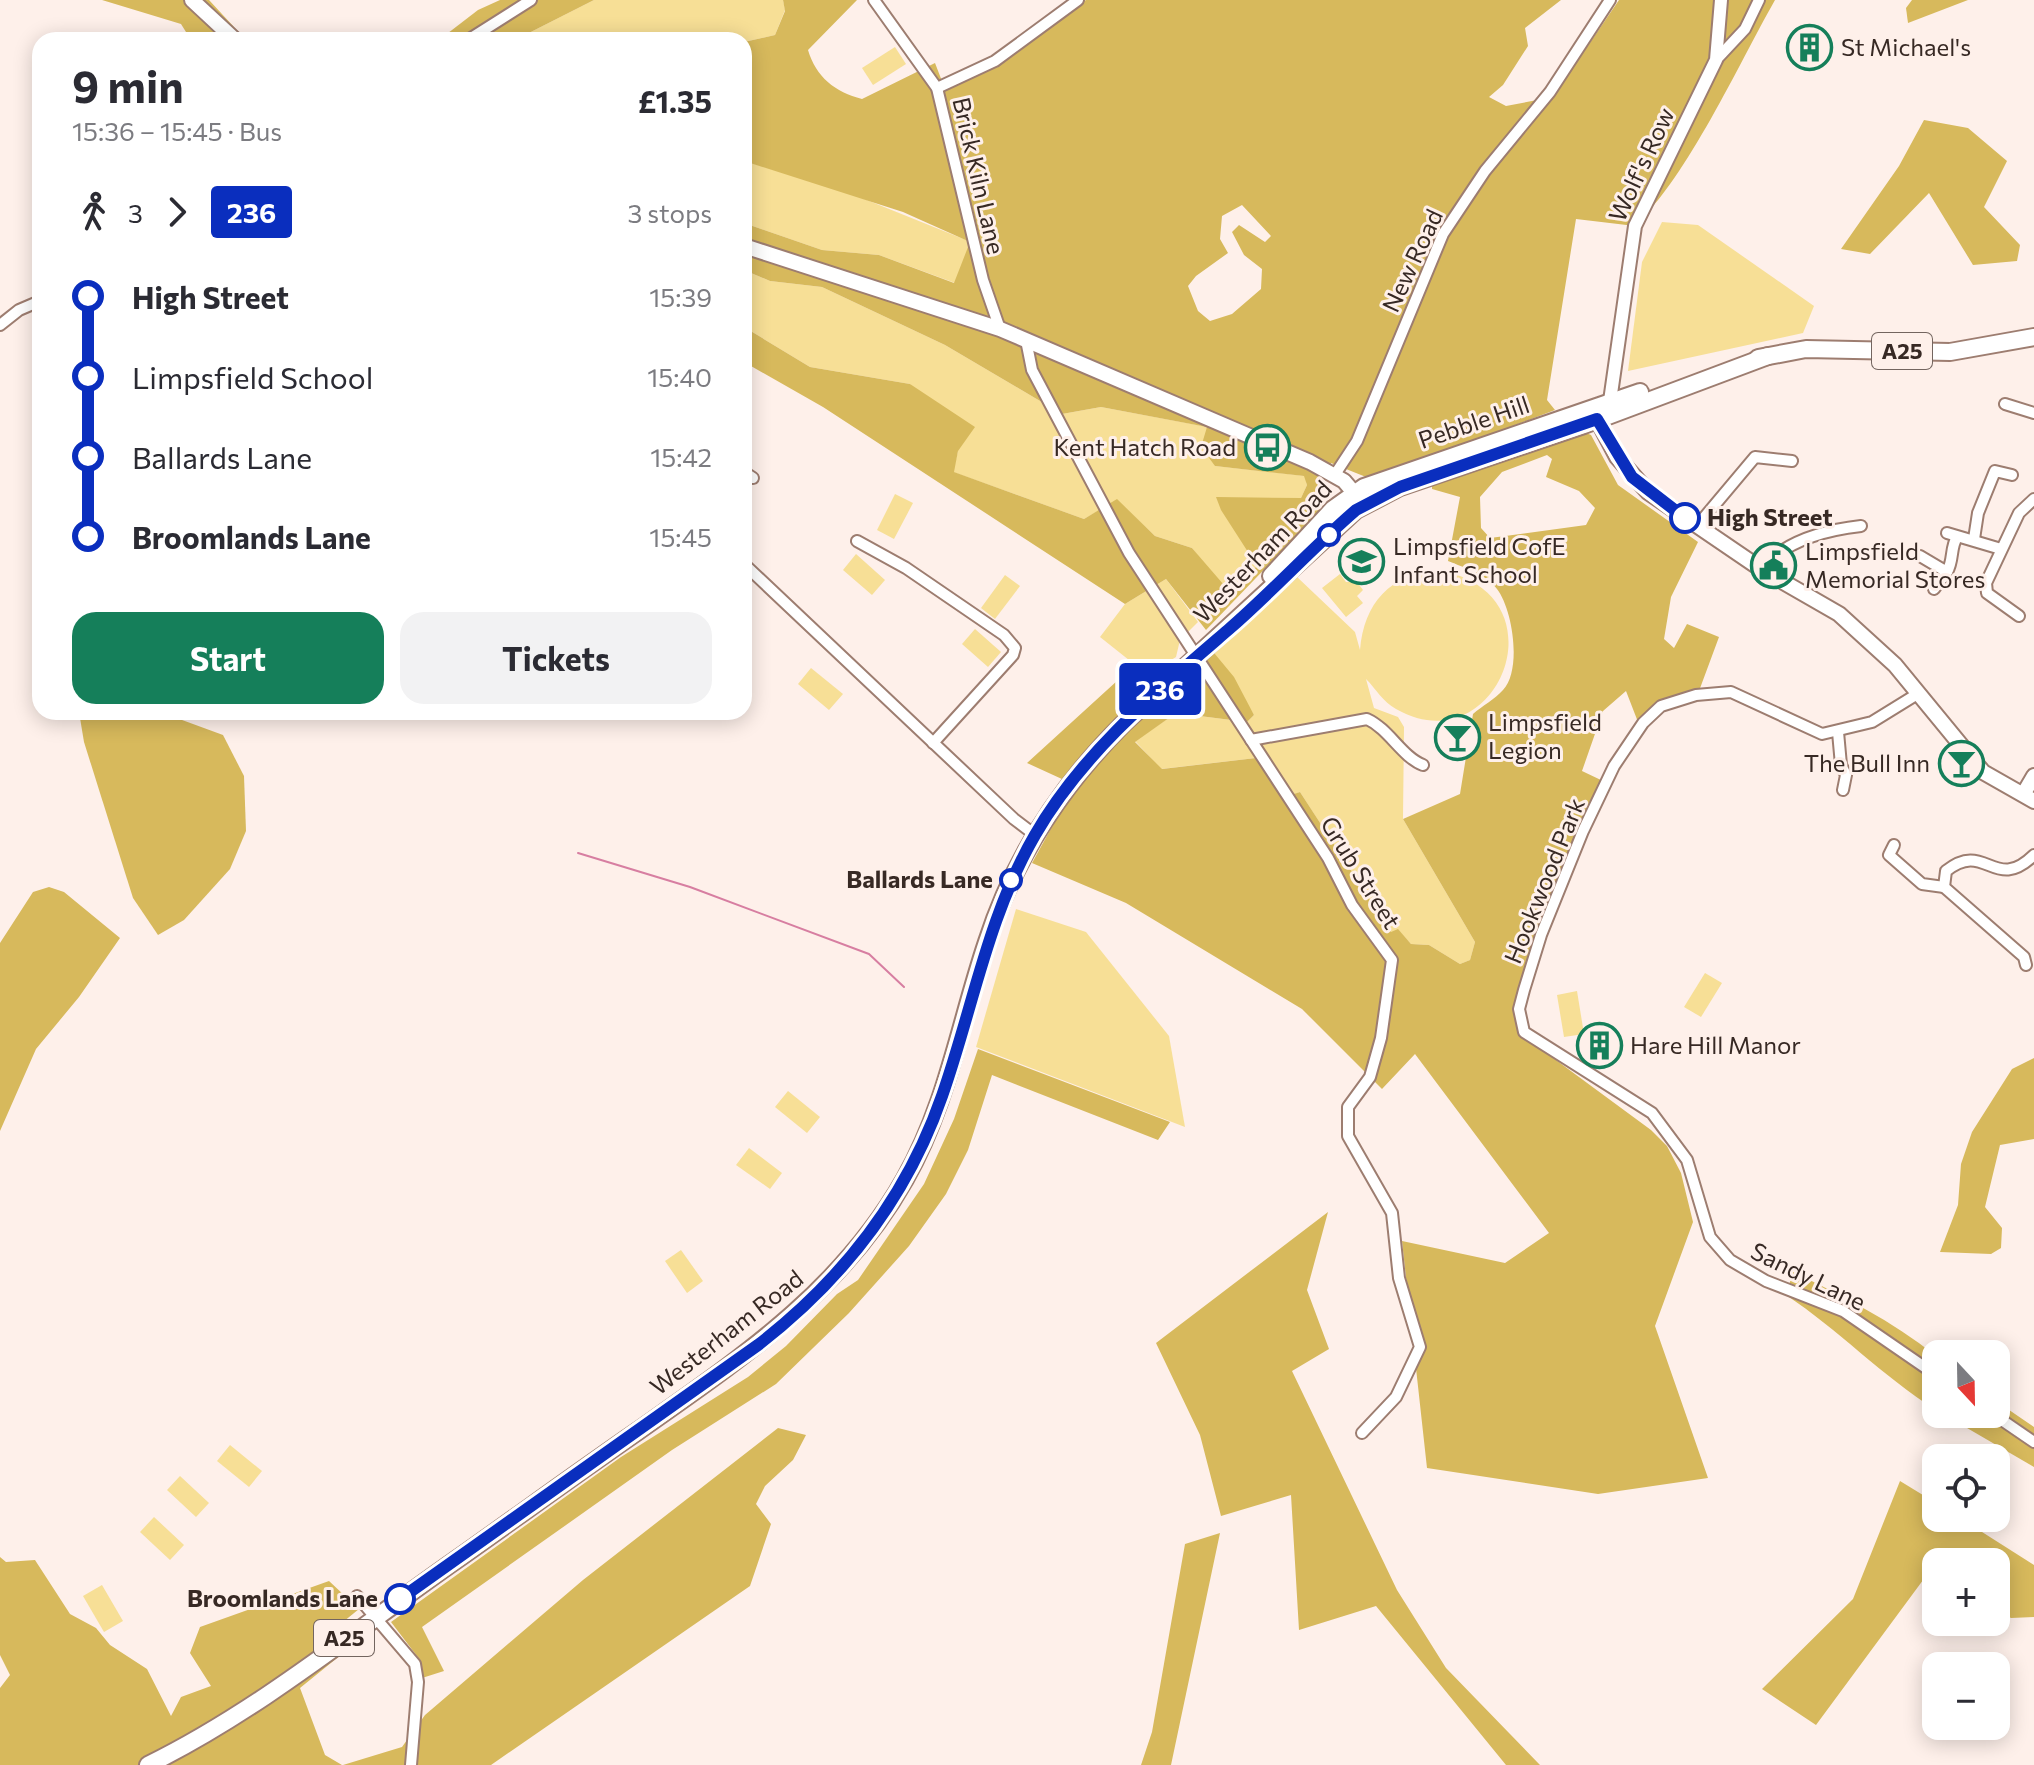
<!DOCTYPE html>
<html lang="en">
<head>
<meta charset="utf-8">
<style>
  :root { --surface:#fff; --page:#f2f2f3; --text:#2b2b33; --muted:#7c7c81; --accent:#157f5a }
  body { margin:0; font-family:Commissioner,sans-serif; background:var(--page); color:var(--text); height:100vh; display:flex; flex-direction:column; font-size:30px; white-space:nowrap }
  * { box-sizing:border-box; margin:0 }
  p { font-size:26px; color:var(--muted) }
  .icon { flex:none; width:44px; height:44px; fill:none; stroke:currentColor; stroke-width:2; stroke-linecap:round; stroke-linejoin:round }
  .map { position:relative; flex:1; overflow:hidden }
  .panel { position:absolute; left:32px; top:32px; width:720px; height:688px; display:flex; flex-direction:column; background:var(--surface); border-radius:24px; box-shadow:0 4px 20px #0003 }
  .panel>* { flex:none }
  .badge { padding:0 16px; border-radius:6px; font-size:28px; line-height:52px }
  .needle { width:52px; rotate:158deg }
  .controls { position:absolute; left:1922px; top:1340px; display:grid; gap:16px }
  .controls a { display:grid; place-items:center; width:88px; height:88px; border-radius:16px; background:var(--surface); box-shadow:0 4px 20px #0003; font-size:40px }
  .map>.badge { position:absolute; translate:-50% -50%; box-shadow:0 0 0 4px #fff }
  .legs { display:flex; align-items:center; gap:12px; height:88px; padding:0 40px; font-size:26px }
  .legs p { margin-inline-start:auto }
  .head { display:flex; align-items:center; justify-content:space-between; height:136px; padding:0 40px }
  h1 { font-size:44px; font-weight:700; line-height:60px }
  .cta { display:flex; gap:16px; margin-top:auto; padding:16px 40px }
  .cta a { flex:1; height:92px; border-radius:24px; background:var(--accent); color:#fff; font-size:32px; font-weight:700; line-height:92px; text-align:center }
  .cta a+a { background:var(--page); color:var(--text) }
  ul { padding:0 40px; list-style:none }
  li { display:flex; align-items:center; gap:28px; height:80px; font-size:30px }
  li i { display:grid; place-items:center; width:12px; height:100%; margin:0 10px; background:currentColor }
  li i::after { content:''; width:20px; height:20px; margin:-10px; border:6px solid; border-radius:50%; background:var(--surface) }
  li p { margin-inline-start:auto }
  li:first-child i { background:linear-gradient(#0000 50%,currentColor 0) }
  li:last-child i { background:linear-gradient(currentColor 50%,#0000 0) }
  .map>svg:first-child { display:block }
</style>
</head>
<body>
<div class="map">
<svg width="2034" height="1765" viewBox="0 0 2034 1765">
  <rect width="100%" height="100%" fill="#fef0ea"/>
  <g fill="#f7df96">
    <polygon points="594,0 783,0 785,10 775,35 744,42 515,40"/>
    <polygon points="895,47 906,64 873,85 862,68"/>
    <polygon points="744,161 837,188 971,242 955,283 879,255 822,250 744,223"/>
    <polygon points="1662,222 1698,225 1814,306 1803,333 1628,371 1642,262"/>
    <polygon points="744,270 770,281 822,287 945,345 1062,414 1101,407 1208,427 1215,466 1305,476 1307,485 1301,498 1217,498 1257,566 1230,592 1224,589 1192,548 1155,536 1117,500 1084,519 953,472 958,451 910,384 810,367 744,327"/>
    <polygon points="895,494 913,503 894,539 877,530"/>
    <polygon points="856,554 885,580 872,595 843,570"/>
    <path d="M1438 570C1568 593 1497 767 1396 709 1383 702 1376 689 1366 679L1374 708 1398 717 1404 727 1403 819 1475 942 1470 960 1460 964 1429 945 1411 944 1398 930 1391 933 1300 792 1283 799 1256 758 1161 769 1135 741 1176 713 1247 722 1254 715 1210 648 1281 585 1296 576 1355 632 1360 650C1364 603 1390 574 1438 570Z"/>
    <polygon points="1340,574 1346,582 1357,582 1363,590 1357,596 1363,603 1346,617 1322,588"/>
    <polygon points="1005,575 1020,586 995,619 981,608"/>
    <polygon points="1166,579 1198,622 1180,640 1176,657 1147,675 1138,672 1134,664 1100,637 1125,604"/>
    <polygon points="975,629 1001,652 988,667 962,644"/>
    <polygon points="811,668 843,694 829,710 798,684"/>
    <polygon points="1016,909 1086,932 1169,1036 1185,1127 976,1047"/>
    <polygon points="1705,973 1722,983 1701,1017 1684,1007"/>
    <polygon points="1577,991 1584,1034 1564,1037 1557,995"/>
    <polygon points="788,1091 820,1117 807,1133 775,1107"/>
    <polygon points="749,1148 782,1173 770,1189 736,1165"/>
    <polygon points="681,1250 703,1281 687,1293 665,1261"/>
    <polygon points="230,1445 262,1471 249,1487 217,1461"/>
    <polygon points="180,1476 209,1503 196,1517 167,1490"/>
    <polygon points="154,1517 184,1545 170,1560 140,1532"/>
    <polygon points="102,1585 123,1621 104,1632 83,1596"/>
  </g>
  <g fill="#d7b95c" fill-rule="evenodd">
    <polygon points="102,0 209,0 246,40 191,40 181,24"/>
    <polygon points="500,0 594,0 515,40 439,40 478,10"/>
    <path d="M783 0H857L808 50C816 77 835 92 862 99L935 63 945 89 1086 0H1561L1525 28 1528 46 1503 85 1489 97 1506 106 1553 97 1619 0H1775C1737 67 1689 174 1635 226L1576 219 1547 400 1555 410 1371 479 1331 463 1321 485 1324 497 1322 509 1206 630 1166 579 1125 604 823 407 744 362V327L810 367 910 384 975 427 958 451 954 472 1084 519 1117 499 1155 536 1192 548 1230 592 1257 566 1221 510 1216 497 1301 498 1307 485 1304 476 1215 466 1201 447 1207 427 1101 407 1062 414 945 345 822 287 770 281 744 270V223L822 250 879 255 954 283 970 242 903 212 744 161V42L775 35 785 11ZM1242 205 1271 236 1265 242 1239 225 1232 232 1244 255 1262 269 1261 289 1232 314 1210 321 1198 311 1188 286 1196 276 1228 253 1220 239 1222 216Z"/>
    <polygon points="1912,0 1968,0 1908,23 1906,8"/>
    <polygon points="1924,120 1968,128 2007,161 1984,207 2020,245 2017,261 1973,265 1929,193 1870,254 1841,249 1899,166"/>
    <path d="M1582 431 1591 435 1618 485 1698 542 1671 597 1664 639 1674 648 1687 624 1719 637 1699 691 1638 722 1626 691 1603 711 1582 771 1603 781 1521 992 1529 1027 1526 1038 1651 1130 1667 1146 1681 1173 1693 1222 1655 1326 1708 1478 1598 1494 1427 1468 1402 1241 1505 1263 1549 1233 1415 1054 1382 1089 1302 1009 1126 903 1032 863 1075 785 1027 763 1129 670 1158 697 1210 648 1234 677 1254 715 1247 722 1176 713 1135 742 1162 769 1256 758 1282 798 1300 792 1391 932 1398 929 1411 944 1429 945 1460 964 1470 960 1475 942 1403 819 1460 794 1473 714C1482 706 1495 699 1503 690 1522 670 1513 610 1497 589 1486 574 1465 568 1448 561L1460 497 1432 489V483ZM1547 455 1552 459 1546 477 1579 491 1595 508 1586 525 1490 538 1481 528 1480 497 1502 472Z"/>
    <polygon points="79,712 163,713 223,735 244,776 246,831 230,869 184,920 158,935 133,898 84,742"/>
    <polygon points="49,887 64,892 120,938 79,997 36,1049 0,1131 0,943 33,892"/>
    <polygon points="978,1049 1170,1122 1158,1140 992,1075 968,1150 946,1194 909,1246 849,1313 776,1384 672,1450 422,1627 444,1671 422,1678 420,1660 391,1622 621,1457 748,1377 786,1346 837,1294 858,1280 924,1184 954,1119"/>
    <polygon points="2034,1058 2034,1139 2000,1145 1985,1207 2002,1228 2001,1248 1991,1254 1940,1252 1958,1205 1961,1164 1972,1132 2012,1069"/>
    <polygon points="1328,1212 1307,1290 1329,1349 1292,1371 1397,1590 1446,1668 1540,1765 1506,1765 1376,1606 1299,1630 1291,1495 1221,1516 1200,1435 1156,1343"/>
    <path d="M1793 1272C1843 1296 1892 1321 1936 1356V1410C1882 1376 1839 1330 1786 1295Z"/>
    <polygon points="1996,1401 2034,1427 2034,1467 1943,1414 1996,1414"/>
    <polygon points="778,1428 806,1435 793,1460 765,1486 756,1504 771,1524 750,1586 491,1765 343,1765 402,1747 425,1715 583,1580"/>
    <polygon points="1900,1481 1936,1503 1936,1518 1960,1518 2034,1565 2034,1617 2011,1618 1996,1610 1996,1562 1936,1562 1936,1575 1929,1572 1816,1725 1762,1689 1853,1599"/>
    <polygon points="1220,1533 1171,1765 1141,1765 1152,1732 1185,1544"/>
    <polygon points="0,1557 6,1562 35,1560 70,1614 96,1628 110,1645 147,1669 171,1716 181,1697 211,1686 190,1653 200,1627 329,1581 359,1609 327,1635 342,1654 300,1688 325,1755 342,1765 0,1765 0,1688 10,1675 0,1655"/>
  </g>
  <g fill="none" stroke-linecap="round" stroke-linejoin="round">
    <polyline stroke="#d77ea1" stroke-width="2" points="578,853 690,887 869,954 904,987"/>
    <defs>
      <g id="minor">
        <polyline points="874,0 937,88 983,280 1000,329"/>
        <polyline points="468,40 531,0"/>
        <polyline points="1716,60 1745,29 1759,0"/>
        <polyline points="937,88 995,61 1078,0"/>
        <polyline points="0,325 19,310 40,301"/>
        <polyline points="1026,340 1032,370 1129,553 1328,858 1352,905 1392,960 1381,1038 1370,1077 1348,1107 1348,1136 1392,1213 1399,1278 1420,1347 1396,1397 1362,1433"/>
        <polyline points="2005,404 2034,413"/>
        <polyline points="744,472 753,478"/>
        <polyline points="1334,476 1357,441 1443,234 1485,171 1550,92 1610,0"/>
        <polyline points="1697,526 1755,457 1792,461"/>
        <polyline points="1947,533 2001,549"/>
        <polyline points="1974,539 1978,513 1995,471 2012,475"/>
        <polyline points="857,541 906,568 1004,635 1015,648 1013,655 933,743"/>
        <path d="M1920 556 1947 572C1954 560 1950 548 1957 537"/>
        <polyline points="744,564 1014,819 1035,835"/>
        <path d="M1761 569C1785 541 1825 530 1861 526"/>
        <polyline points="1934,589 1947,572"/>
        <polyline points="2019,616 1987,593 1986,583 2019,513 2034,499"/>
        <polyline points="1919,693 1872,722 1822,734 1731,692 1696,695 1661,706 1643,723 1614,766 1583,831 1541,935 1524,990 1519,1009 1524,1032 1652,1113 1687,1160 1710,1237 1730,1260 1766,1281 1843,1311 1936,1375"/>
        <polyline points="1838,732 1841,765 1846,775 1843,790"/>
        <path d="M1251 740 1367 719C1389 729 1402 757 1423 765"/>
        <polyline points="1894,845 1889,855 1922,884 1944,887"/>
        <path d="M2026 965 2024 957 1944 887 1946 871C1986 839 1994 894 2034 855"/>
        <polyline points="1993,1414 2034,1442"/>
        <polyline points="357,1596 415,1664 418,1682 411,1765"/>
      </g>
      <polyline id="tertiary" points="1610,401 1635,226 1716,60 1721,0"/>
      <g id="secondary">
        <polyline points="192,0 235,40"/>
        <polyline points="744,246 1000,329 1310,462 1344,481 1361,501"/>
        <polyline points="1599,413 1597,419 1617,457 1648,492 1761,569 1839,614 1895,665 1983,772 2034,801"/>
        <polyline points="2024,793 2034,776"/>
      </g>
      <g id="primary">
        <polyline points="1758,358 1806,349 1950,352 2034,337"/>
        <polyline points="1271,576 1333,509 1364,487 1640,392"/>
        <path d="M148 1765C258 1711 356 1630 456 1560 517 1517 577 1473 638 1431 740 1359 842 1291 905 1179 947 1105 960 1022 987 942 1014 858 1061 786 1123 724L1356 510 1400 487 1584 425 1768 356"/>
      </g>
    </defs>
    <use href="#minor" stroke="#9d7d70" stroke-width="14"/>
    <use href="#tertiary" stroke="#9d7d70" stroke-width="16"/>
    <use href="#secondary" stroke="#9d7d70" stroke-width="18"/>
    <use href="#primary" stroke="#9d7d70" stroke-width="20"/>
    <use href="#minor" stroke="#fff" stroke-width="10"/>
    <use href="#tertiary" stroke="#fff" stroke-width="12"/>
    <use href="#secondary" stroke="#fff" stroke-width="14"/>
    <use href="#primary" stroke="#fff" stroke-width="16"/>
  </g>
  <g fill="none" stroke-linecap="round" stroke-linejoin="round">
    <defs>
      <path id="line-1" d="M400 1599 758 1345C842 1280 907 1197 942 1096 973 1008 987 918 1035 835 1082 753 1157 691 1228 630 1272 592 1312 548 1356 510L1400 487 1597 419 1632 477 1685 518"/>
    </defs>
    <use href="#line-1" stroke="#fff" stroke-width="18"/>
    <use href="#line-1" stroke="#0a2ebe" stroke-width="12"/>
  </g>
  <defs>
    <symbol id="building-ring" viewBox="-11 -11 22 22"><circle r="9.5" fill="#fef0ea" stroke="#157f5a" stroke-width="1.5"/><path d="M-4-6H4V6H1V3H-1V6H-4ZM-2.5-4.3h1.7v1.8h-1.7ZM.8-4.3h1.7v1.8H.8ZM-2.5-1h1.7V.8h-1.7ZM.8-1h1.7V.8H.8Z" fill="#157f5a"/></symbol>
    <symbol id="bus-ring" viewBox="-11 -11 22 22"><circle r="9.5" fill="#fef0ea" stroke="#157f5a" stroke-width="1.5"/><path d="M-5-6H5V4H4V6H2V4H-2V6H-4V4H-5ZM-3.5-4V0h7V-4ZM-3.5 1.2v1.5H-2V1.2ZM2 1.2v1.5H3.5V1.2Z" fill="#157f5a"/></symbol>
    <symbol id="school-ring" viewBox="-11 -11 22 22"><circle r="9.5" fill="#fef0ea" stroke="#157f5a" stroke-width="1.5"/><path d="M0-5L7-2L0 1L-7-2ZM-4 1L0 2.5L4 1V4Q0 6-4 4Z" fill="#157f5a"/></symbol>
    <symbol id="civic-ring" viewBox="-11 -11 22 22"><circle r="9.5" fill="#fef0ea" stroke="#157f5a" stroke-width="1.5"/><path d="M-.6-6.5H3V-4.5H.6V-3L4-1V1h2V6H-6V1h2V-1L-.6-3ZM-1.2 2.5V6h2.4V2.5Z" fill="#157f5a"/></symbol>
    <symbol id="bar-ring" viewBox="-11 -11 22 22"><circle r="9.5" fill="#fef0ea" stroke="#157f5a" stroke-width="1.5"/><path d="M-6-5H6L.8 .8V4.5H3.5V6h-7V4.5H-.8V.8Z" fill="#157f5a"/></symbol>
  </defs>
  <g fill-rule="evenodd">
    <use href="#building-ring" x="1784" y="22" width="51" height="51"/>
    <use href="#bus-ring" x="1242" y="422" width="51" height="51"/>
    <use href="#school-ring" x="1336" y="536" width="51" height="51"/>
    <use href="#civic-ring" x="1748" y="540" width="51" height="51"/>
    <use href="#bar-ring" x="1432" y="712" width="51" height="51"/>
    <use href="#bar-ring" x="1936" y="738" width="51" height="51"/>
    <use href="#building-ring" x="1574" y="1020" width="51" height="51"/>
  </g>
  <g fill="#fff" stroke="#0a2ebe" stroke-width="4">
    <circle cx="1685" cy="518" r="14"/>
    <circle cx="1329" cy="535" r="10"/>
    <circle cx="1011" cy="880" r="10"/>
    <circle cx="400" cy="1599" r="14"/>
  </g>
  <g text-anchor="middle" stroke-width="6" stroke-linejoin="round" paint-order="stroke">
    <g fill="#fef0ea" stroke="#73655f" stroke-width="2">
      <rect x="1872" y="333" width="60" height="36" rx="6"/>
      <rect x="314" y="1620" width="60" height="36" rx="6"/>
    </g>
    <g font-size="22" font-weight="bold" fill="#372924">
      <text x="1902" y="359">A25</text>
      <text x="344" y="1646">A25</text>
    </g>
    <g font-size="24" fill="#372924" stroke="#fef0ea" text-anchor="start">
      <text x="1841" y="56">St Michael's</text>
      <text x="1236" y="456" text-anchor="end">Kent Hatch Road</text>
      <text x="1393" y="555">Limpsfield CofE<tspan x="1393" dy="28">Infant School</tspan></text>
      <text x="1805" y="560">Limpsfield<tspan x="1805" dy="28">Memorial Stores</tspan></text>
      <text x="1488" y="731">Limpsfield<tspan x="1488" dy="28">Legion</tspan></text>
      <text x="1930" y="772" text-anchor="end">The Bull Inn</text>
      <text x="1630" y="1054">Hare Hill Manor</text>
    </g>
    <g font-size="24" fill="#372924" stroke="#fef0ea">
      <text transform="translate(1642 165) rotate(-65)" y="8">Wolf's Row</text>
      <text transform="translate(978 176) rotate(77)" y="8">Brick Kiln Lane</text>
      <text transform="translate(1413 261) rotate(-65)" y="8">New Road</text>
      <text transform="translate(1474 423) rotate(-19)" y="8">Pebble Hill</text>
      <text transform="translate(1263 552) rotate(-46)" y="8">Westerham Road</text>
      <text transform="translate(1360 873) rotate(58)" y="8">Grub Street</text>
      <text transform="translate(1545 881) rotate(-68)" y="8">Hookwood Park</text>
      <text transform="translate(1808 1277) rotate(26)" y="8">Sandy Lane</text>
      <text transform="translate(727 1333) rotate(-38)" y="8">Westerham Road</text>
    </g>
    <g font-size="24" font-weight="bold" fill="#372924" stroke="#fef0ea" text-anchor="end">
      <text x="1707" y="526" text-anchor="start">High Street</text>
      <text x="993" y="888">Ballards Lane</text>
      <text x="378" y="1607">Broomlands Lane</text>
    </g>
  </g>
</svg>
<div class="controls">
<a><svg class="needle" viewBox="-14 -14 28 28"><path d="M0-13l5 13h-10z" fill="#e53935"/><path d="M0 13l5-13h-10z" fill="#7c7c81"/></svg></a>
<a><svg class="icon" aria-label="locate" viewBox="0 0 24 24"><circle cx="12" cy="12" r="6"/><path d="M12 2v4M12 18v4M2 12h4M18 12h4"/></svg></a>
<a>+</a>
<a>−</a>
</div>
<b class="badge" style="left:1160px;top:689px;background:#0a2ebe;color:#fff">236</b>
<section class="panel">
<div class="head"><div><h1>9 min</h1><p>15:36 – 15:45 · Bus</p></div><b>£1.35</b></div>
<div class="legs"><svg class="icon" aria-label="walk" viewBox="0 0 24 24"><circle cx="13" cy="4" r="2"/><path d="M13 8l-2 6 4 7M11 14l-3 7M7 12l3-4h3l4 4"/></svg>3<svg class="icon" aria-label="forward" viewBox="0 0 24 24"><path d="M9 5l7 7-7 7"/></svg><b class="badge" style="background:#0a2ebe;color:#fff">236</b><p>3 stops</p></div>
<ul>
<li><i style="color:#0a2ebe"></i><b>High Street</b><p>15:39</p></li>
<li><i style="color:#0a2ebe"></i><span>Limpsfield School</span><p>15:40</p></li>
<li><i style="color:#0a2ebe"></i><span>Ballards Lane</span><p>15:42</p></li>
<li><i style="color:#0a2ebe"></i><b>Broomlands Lane</b><p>15:45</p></li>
</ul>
<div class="cta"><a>Start</a><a>Tickets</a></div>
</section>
</div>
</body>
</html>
